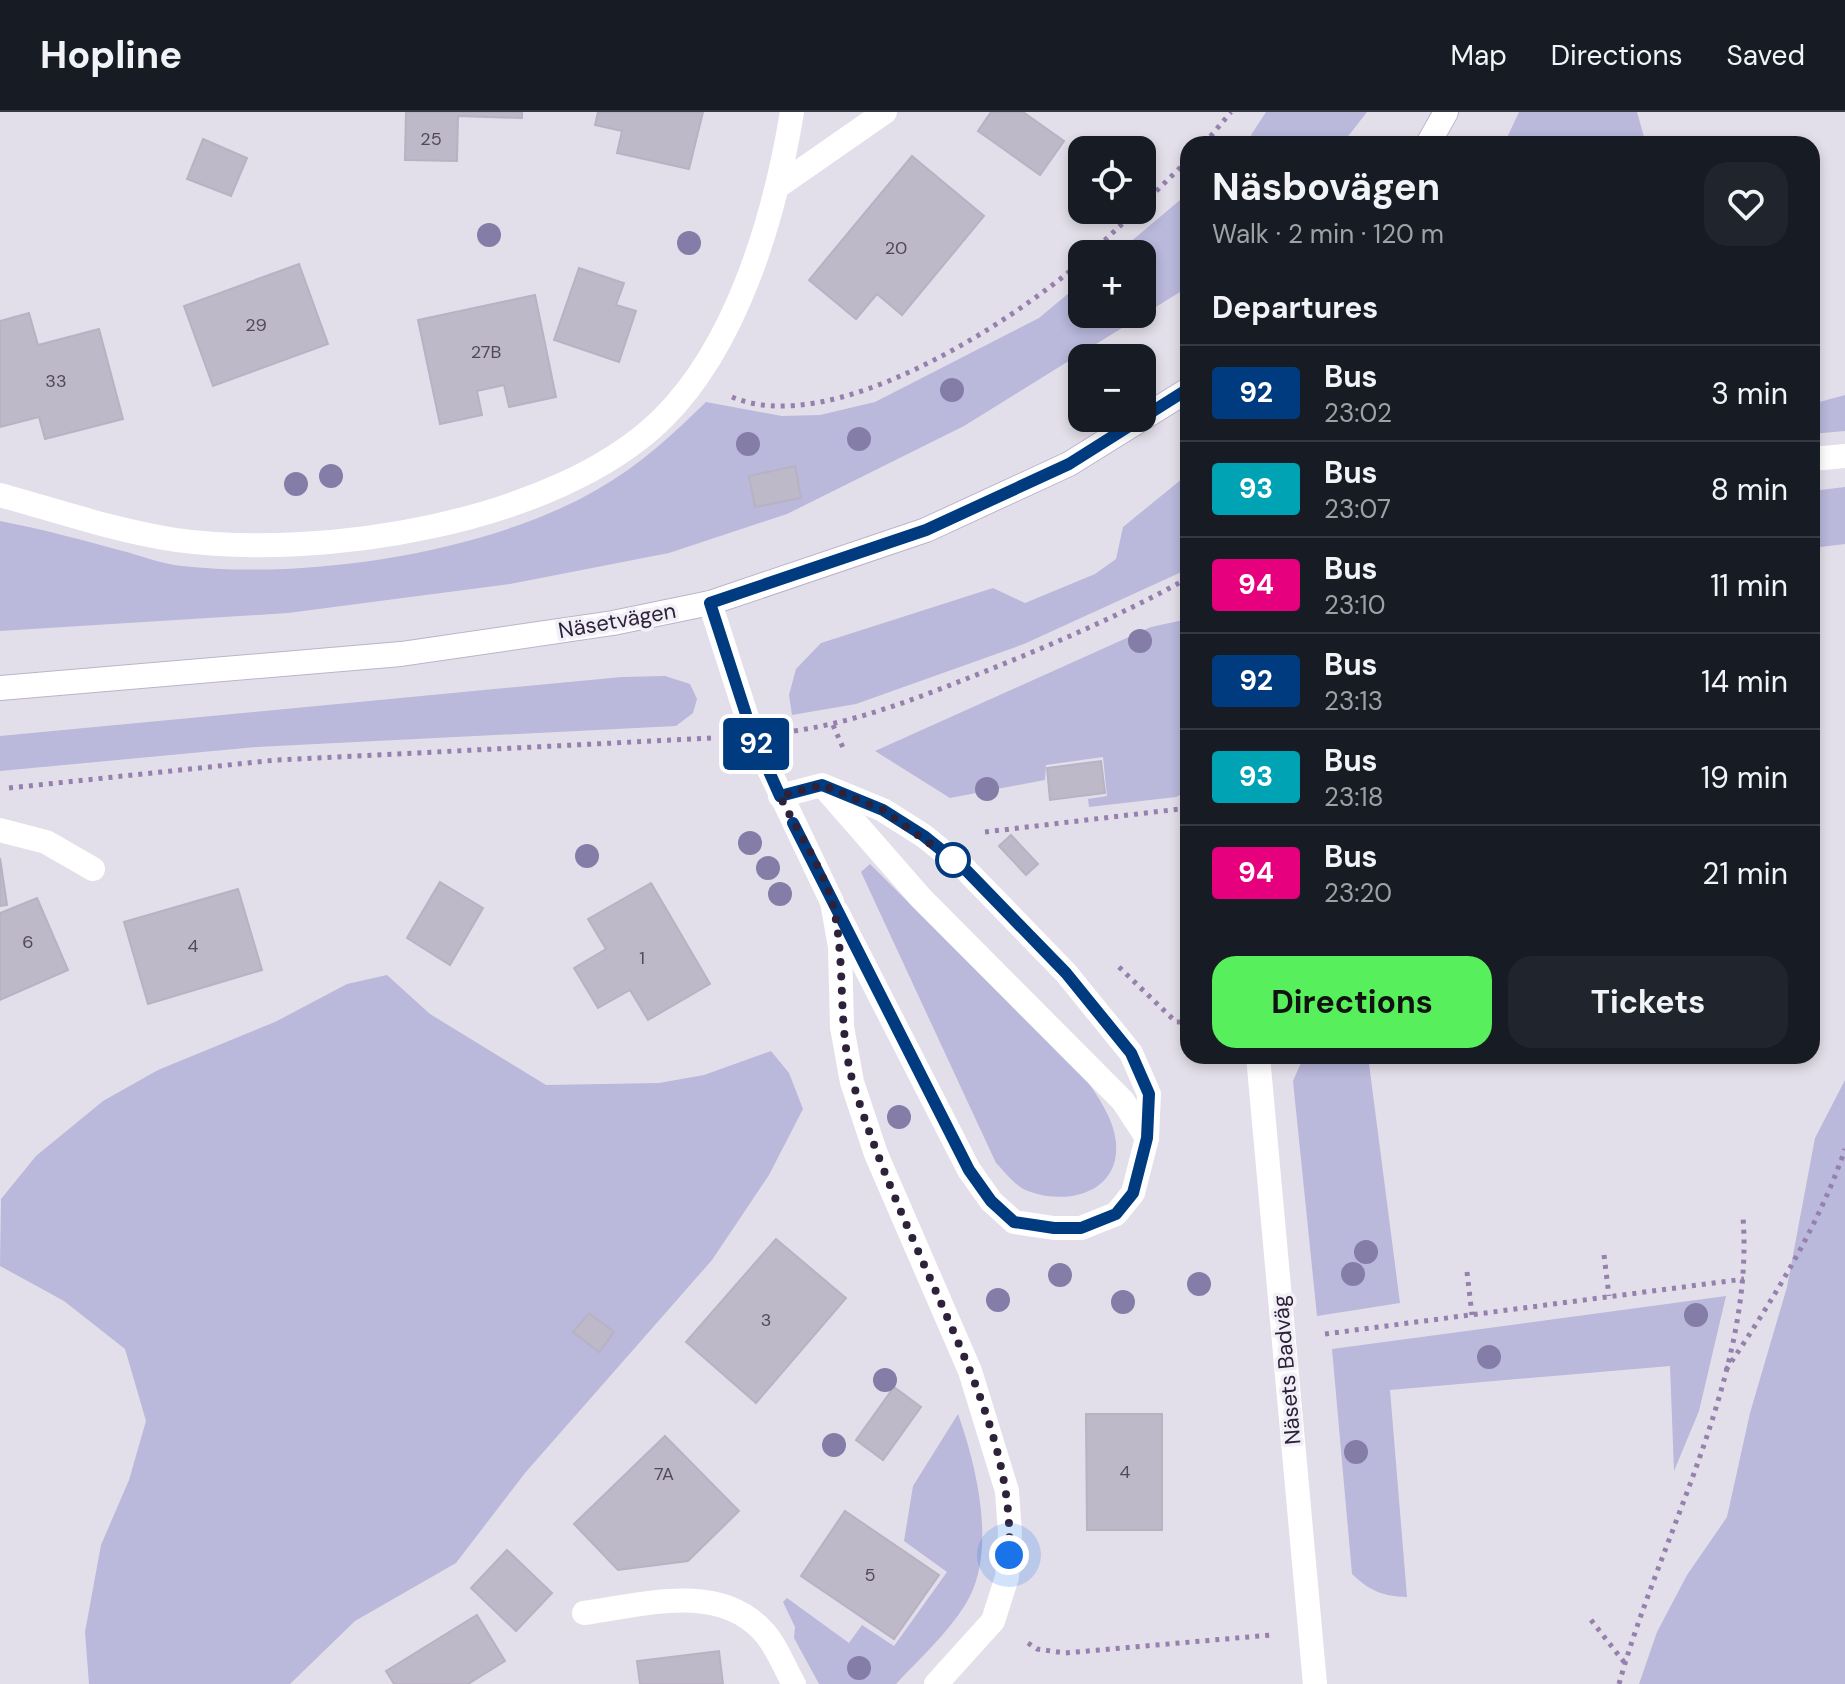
<!DOCTYPE html>
<html lang="en">
<head>
<meta charset="utf-8">
<style>
  :root { --surface:#171b24; --page:#20242c; --text:#f1f3f6; --muted:#9ea1a6; --line:#363941; --accent:#58ef5d }
  body { margin:0; font-family:"DM Sans",sans-serif; background:var(--page); color:var(--text); height:100vh; display:flex; flex-direction:column; font-size:30px; white-space:nowrap }
  * { box-sizing:border-box; margin:0 }
  p { font-size:26px; color:var(--muted) }
  .icon { flex:none; width:44px; height:44px; fill:none; stroke:currentColor; stroke-width:2; stroke-linecap:round; stroke-linejoin:round }
  .map { position:relative; flex:1; overflow:hidden }
  .panel { position:absolute; left:1180px; top:24px; width:640px; height:928px; display:flex; flex-direction:column; background:var(--surface); border-radius:24px; box-shadow:0 4px 12px #0003 }
  .panel>* { flex:none }
  .badge { padding:0 16px; border-radius:6px; font-size:28px; line-height:52px }
  .tools { position:absolute; left:1068px; top:24px; display:grid; gap:16px }
  .tools a { display:grid; place-items:center; width:88px; height:88px; border-radius:16px; background:var(--surface); box-shadow:0 4px 12px #0003; font-size:40px }
  .you { position:absolute; width:40px; height:40px; margin:-20px; border:6px solid #fff; border-radius:50%; background:#1a73e8; box-shadow:0 0 0 12px #1a73e833 }
  .map>.badge { position:absolute; translate:-50% -50%; box-shadow:0 0 0 4px #fff }
  h2 { padding:0 32px; font-size:30px; line-height:72px }
  .round { display:grid; place-items:center; flex:none; width:84px; height:84px; border-radius:24px; background:var(--page) }
  .headline { display:flex; align-items:center; justify-content:space-between; height:136px; padding:0 32px }
  h1 { font-size:38px; font-weight:700; line-height:60px }
  .primary-button { display:flex; gap:16px; margin-top:auto; padding:16px 32px }
  .primary-button a { flex:1; height:92px; border-radius:24px; background:var(--accent); color:#111; font-size:32px; font-weight:700; line-height:92px; text-align:center }
  .primary-button a+a { background:var(--page); color:var(--text) }
  ul { padding:0; list-style:none }
  li { display:flex; align-items:center; gap:24px; height:96px; padding:0 32px; border-top:2px solid var(--line) }
  li div { flex:1 }
  li b { display:block; font-size:30px }
  li em { font-style:normal }
  li .badge { min-width:88px; font-weight:700; text-align:center }
  header { display:flex; align-items:center; gap:48px; box-sizing:border-box; height:112px; padding:0 40px; background:var(--surface); border-bottom:2px solid var(--line) }
  header strong { font-size:38px }
  nav { display:flex; gap:44px; margin-inline-start:auto; font-size:28px }
  .map>svg:first-child { display:block }
</style>
</head>
<body>
<header>
<strong>Hopline</strong>
<nav><a>Map</a><a>Directions</a><a>Saved</a></nav>
</header>
<div class="map">
<svg width="1845" height="1572" viewBox="0 0 1845 1572">
  <rect width="100%" height="100%" fill="#e3dfea"/>
  <g fill="#bab8db">
    <polygon points="1266,0 1367,0 1342,32 1256,32 1251,23"/>
    <polygon points="1519,0 1637,0 1646,32 1504,32"/>
    <path d="M1186 83 1188 175 964 314 787 402 669 441 510 472 288 501 0 519V409C42 417 82 428 123 439 142 444 162 452 182 454 307 468 489 441 598 377 640 353 672 323 706 290L782 304 820 303 875 290 1039 206 1082 170V202H1142V142H1116Z"/>
    <polygon points="1845,283 1845,319 1812,322 1812,292"/>
    <polygon points="1188,362 1188,457 1024,532 856,592 792,603 789,583 796,557 821,531 993,476 1025,491 1095,462 1116,447 1123,415"/>
    <polygon points="1845,375 1845,432 1812,436 1812,379"/>
    <polygon points="1188,507 1188,679 1176,685 1089,695 1088,687 1107,684 1103,645 1046,653 1045,668 950,686 875,639 1151,515"/>
    <polygon points="665,564 690,572 697,587 693,601 676,614 257,635 0,659 0,624 622,565"/>
    <path d="M870 752 1088 970C1100 988 1114 1008 1116 1031 1120 1081 1067 1094 1028 1079 1016 1075 1005 1060 996 1051L861 760Z"/>
    <polygon points="387,863 430,902 546,973 659,971 704,963 771,939 789,961 803,997 769,1063 712,1148 525,1361 456,1451 355,1509 290,1572 89,1572 85,1520 101,1433 129,1368 146,1309 125,1237 64,1189 0,1154 1,1087 36,1044 103,989 158,958 275,910 347,872"/>
    <polygon points="1304,944 1368,944 1400,1191 1317,1204 1293,969"/>
    <polygon points="1845,968 1845,1572 1639,1572 1657,1520 1687,1463 1727,1405 1750,1301 1787,1175 1815,1026"/>
    <path d="M1726 1184 1699 1299 1674 1359 1670 1254 1390 1278 1407 1485C1382 1484 1370 1479 1352 1462L1332 1237Z"/>
    <path d="M958 1302C977 1355 998 1442 965 1493 947 1522 919 1547 896 1572H819L794 1526 795 1515 783 1490 787 1486 849 1531 862 1513 894 1534 947 1460 904 1429 913 1374Z"/>
  </g>
  <g fill="#beb9c8" stroke="#b8b2c4" stroke-width="2">
    <polygon points="406,0 522,0 522,6 458,4 457,49 405,48"/>
    <polygon points="598,0 703,0 689,57 617,41 622,19 595,13"/>
    <polygon points="991,0 1023,0 1064,29 1040,63 978,19"/>
    <polygon points="203,27 247,46 231,84 187,67"/>
    <polygon points="912,44 984,104 902,203 877,182 856,207 809,168"/>
    <polygon points="299,152 328,232 213,274 184,194"/>
    <polygon points="579,156 624,171 616,193 636,199 619,250 554,228"/>
    <polygon points="535,183 556,285 509,295 504,273 477,279 482,303 440,312 418,208"/>
    <polygon points="29,201 38,233 99,217 123,307 45,327 39,305 0,315 0,209"/>
    <polygon points="795,354 801,386 755,395 749,364"/>
    <polygon points="1101,649 1105,681 1050,688 1047,656"/>
    <polygon points="1011,723 1038,752 1026,763 999,734"/>
    <polygon points="0,746 7,793 0,794"/>
    <polygon points="440,770 483,796 450,853 407,826"/>
    <polygon points="651,771 710,872 648,908 630,878 598,896 574,856 606,837 588,807"/>
    <polygon points="238,777 262,858 148,892 124,810"/>
    <polygon points="37,786 68,858 0,888 0,801"/>
    <polygon points="776,1127 846,1186 756,1291 686,1230"/>
    <polygon points="589,1201 614,1220 599,1240 573,1220"/>
    <polygon points="894,1275 921,1295 883,1348 856,1328"/>
    <polygon points="1086,1302 1162,1302 1162,1418 1087,1418"/>
    <polygon points="665,1324 739,1399 688,1449 618,1458 574,1412"/>
    <polygon points="845,1399 939,1463 894,1527 801,1464"/>
    <polygon points="507,1438 552,1481 516,1519 471,1476"/>
    <polygon points="477,1503 505,1549 468,1572 394,1572 386,1559"/>
    <polygon points="719,1539 723,1572 640,1572 637,1549"/>
  </g>
  <g fill="none" stroke-linecap="round" stroke-linejoin="round">
    <defs>
      <g id="secondary">
        <polyline points="1428,32 1446,0"/>
        <polyline points="0,576 401,542 613,511 710,491 926,418 1069,352 1188,278"/>
      </g>
    </defs>
    <use href="#secondary" stroke="#bcb3ca" stroke-width="26"/>
    <g stroke="#9680ad" stroke-width="5" stroke-dasharray="4 6" stroke-linecap="butt">
      <polyline points="1204,32 1231,0"/>
      <polyline points="1142,93 1188,48"/>
      <polyline points="1090,142 1137,98"/>
      <path d="M732 285C831 327 1008 213 1082 149"/>
      <polyline points="833,613 844,638"/>
      <path d="M794 619C861 609 920 585 981 561 1051 533 1122 503 1188 466"/>
      <polyline points="9,676 276,648 713,626"/>
      <polyline points="985,720 1188,696"/>
      <polyline points="1119,855 1176,910 1188,910"/>
      <polyline points="1604,1143 1609,1184"/>
      <polyline points="1467,1160 1472,1203"/>
      <polyline points="1325,1222 1744,1167"/>
      <path d="M1726 1258C1772 1189 1818 1116 1845 1037"/>
      <polyline points="1591,1508 1624,1550"/>
      <polyline points="1028,1531 1037,1537 1065,1541 1271,1523"/>
      <path d="M1619 1572C1660 1424 1755 1262 1743 1105"/>
    </g>
    <g stroke="#fff" stroke-width="24">
      <polyline points="780,73 885,0"/>
      <polyline points="824,675 921,786 1123,989 1147,1026"/>
      <polyline points="780,684 822,673 883,698 924,724 966,758 1066,861 1131,941 1149,982 1147,1026 1133,1081 1116,1102 1081,1116 1054,1116 1014,1110 991,1089 969,1058 837,800"/>
      <polyline points="0,718 46,730 93,757"/>
      <path d="M584 1501C643 1493 717 1470 762 1518 776 1532 784 1555 794 1572"/>
    </g>
    <g stroke="#fff" stroke-width="24">
      <polyline points="1812,347 1845,344"/>
      <path d="M0 383C58 399 116 419 176 428 319 448 555 412 662 307 738 232 775 103 792 0"/>
      <polyline points="710,491 753,624 832,790 840,835 842,915 852,970 876,1042 970,1259 1007,1379 1010,1421 1007,1465 993,1509 936,1572"/>
      <polyline points="1258,944 1315,1572"/>
    </g>
    <use href="#secondary" stroke="#fff" stroke-width="24"/>
  </g>
  <g fill="#847da7">
    <circle cx="489" cy="123" r="12"/>
    <circle cx="689" cy="131" r="12"/>
    <circle cx="952" cy="278" r="12"/>
    <circle cx="859" cy="327" r="12"/>
    <circle cx="748" cy="332" r="12"/>
    <circle cx="331" cy="364" r="12"/>
    <circle cx="296" cy="372" r="12"/>
    <circle cx="1140" cy="529" r="12"/>
    <circle cx="987" cy="677" r="12"/>
    <circle cx="750" cy="731" r="12"/>
    <circle cx="587" cy="744" r="12"/>
    <circle cx="768" cy="756" r="12"/>
    <circle cx="780" cy="782" r="12"/>
    <circle cx="899" cy="1005" r="12"/>
    <circle cx="1366" cy="1140" r="12"/>
    <circle cx="1353" cy="1162" r="12"/>
    <circle cx="1060" cy="1163" r="12"/>
    <circle cx="1199" cy="1172" r="12"/>
    <circle cx="998" cy="1188" r="12"/>
    <circle cx="1123" cy="1190" r="12"/>
    <circle cx="1696" cy="1203" r="12"/>
    <circle cx="1489" cy="1245" r="12"/>
    <circle cx="885" cy="1268" r="12"/>
    <circle cx="834" cy="1333" r="12"/>
    <circle cx="1356" cy="1340" r="12"/>
    <circle cx="859" cy="1556" r="12"/>
  </g>
  <g fill="none" stroke-linecap="round" stroke-linejoin="round">
    <defs>
      <polyline id="line" points="793,711 969,1058 991,1089 1014,1110 1054,1116 1081,1116 1116,1102 1133,1081 1147,1026 1149,982 1131,941 1066,861 966,758 924,724 883,698 822,673 780,684 753,624 710,491 926,418 1069,352 1188,277"/>
    </defs>
    <use href="#line" stroke="#fff" stroke-width="18"/>
    <use href="#line" stroke="#003b80" stroke-width="12"/>
    <path stroke="#2e213a" stroke-width="8" stroke-dasharray="0 14.4" d="M953 748 883 698 822 673 780 684C796 717 824 759 833 793 847 853 836 914 854 974 876 1046 907 1114 937 1182 973 1264 1014 1352 1009 1443"/>
  </g>
  <circle fill="#fff" stroke="#003b80" stroke-width="4" cx="953" cy="748" r="16"/>
  <g text-anchor="middle" stroke-width="7" stroke-linejoin="round" paint-order="stroke">
    <g font-size="18" fill="#52475e">
      <text x="431" y="33">25</text>
      <text x="896" y="142">20</text>
      <text x="256" y="219">29</text>
      <text x="486" y="246">27B</text>
      <text x="56" y="275">33</text>
      <text x="28" y="836">6</text>
      <text x="193" y="840">4</text>
      <text x="642" y="852">1</text>
      <text x="766" y="1214">3</text>
      <text x="1125" y="1366">4</text>
      <text x="664" y="1368">7A</text>
      <text x="870" y="1469">5</text>
    </g>
    <g font-size="22" fill="#2e213a" stroke="#f2f0f7">
      <text transform="translate(617 508) rotate(-10)" y="8">Näsetvägen</text>
      <text transform="translate(1286 1258) rotate(-95)" y="8">Näsets Badväg</text>
    </g>
  </g>
</svg>
<div class="tools">
<a><svg class="icon" aria-label="locate" viewBox="0 0 24 24"><circle cx="12" cy="12" r="6"/><path d="M12 2v4M12 18v4M2 12h4M18 12h4"/></svg></a>
<a>+</a>
<a>−</a>
</div>
<div class="you" style="left:1009px;top:1443px"></div>
<b class="badge" style="left:756px;top:632px;background:#003b80;color:#fff">92</b>
<section class="panel">
<div class="headline"><div><h1>Näsbovägen</h1><p>Walk · 2 min · 120 m</p></div><a class="round"><svg class="icon" aria-label="heart" viewBox="0 0 24 24"><path d="M12 20l-8-8c-3-5 5-10 8-4 3-6 11-1 8 4z"/></svg></a></div>
<h2>Departures</h2>
<ul>
<li><span class="badge" style="background:#003b80;color:#fff">92</span><div><b>Bus</b><p>23:02</p></div><em>3 min</em></li>
<li><span class="badge" style="background:#00a3b4;color:#fff">93</span><div><b>Bus</b><p>23:07</p></div><em>8 min</em></li>
<li><span class="badge" style="background:#e6007e;color:#fff">94</span><div><b>Bus</b><p>23:10</p></div><em>11 min</em></li>
<li><span class="badge" style="background:#003b80;color:#fff">92</span><div><b>Bus</b><p>23:13</p></div><em>14 min</em></li>
<li><span class="badge" style="background:#00a3b4;color:#fff">93</span><div><b>Bus</b><p>23:18</p></div><em>19 min</em></li>
<li><span class="badge" style="background:#e6007e;color:#fff">94</span><div><b>Bus</b><p>23:20</p></div><em>21 min</em></li>
</ul>
<div class="primary-button"><a>Directions</a><a>Tickets</a></div>
</section>
</div>
</body>
</html>
